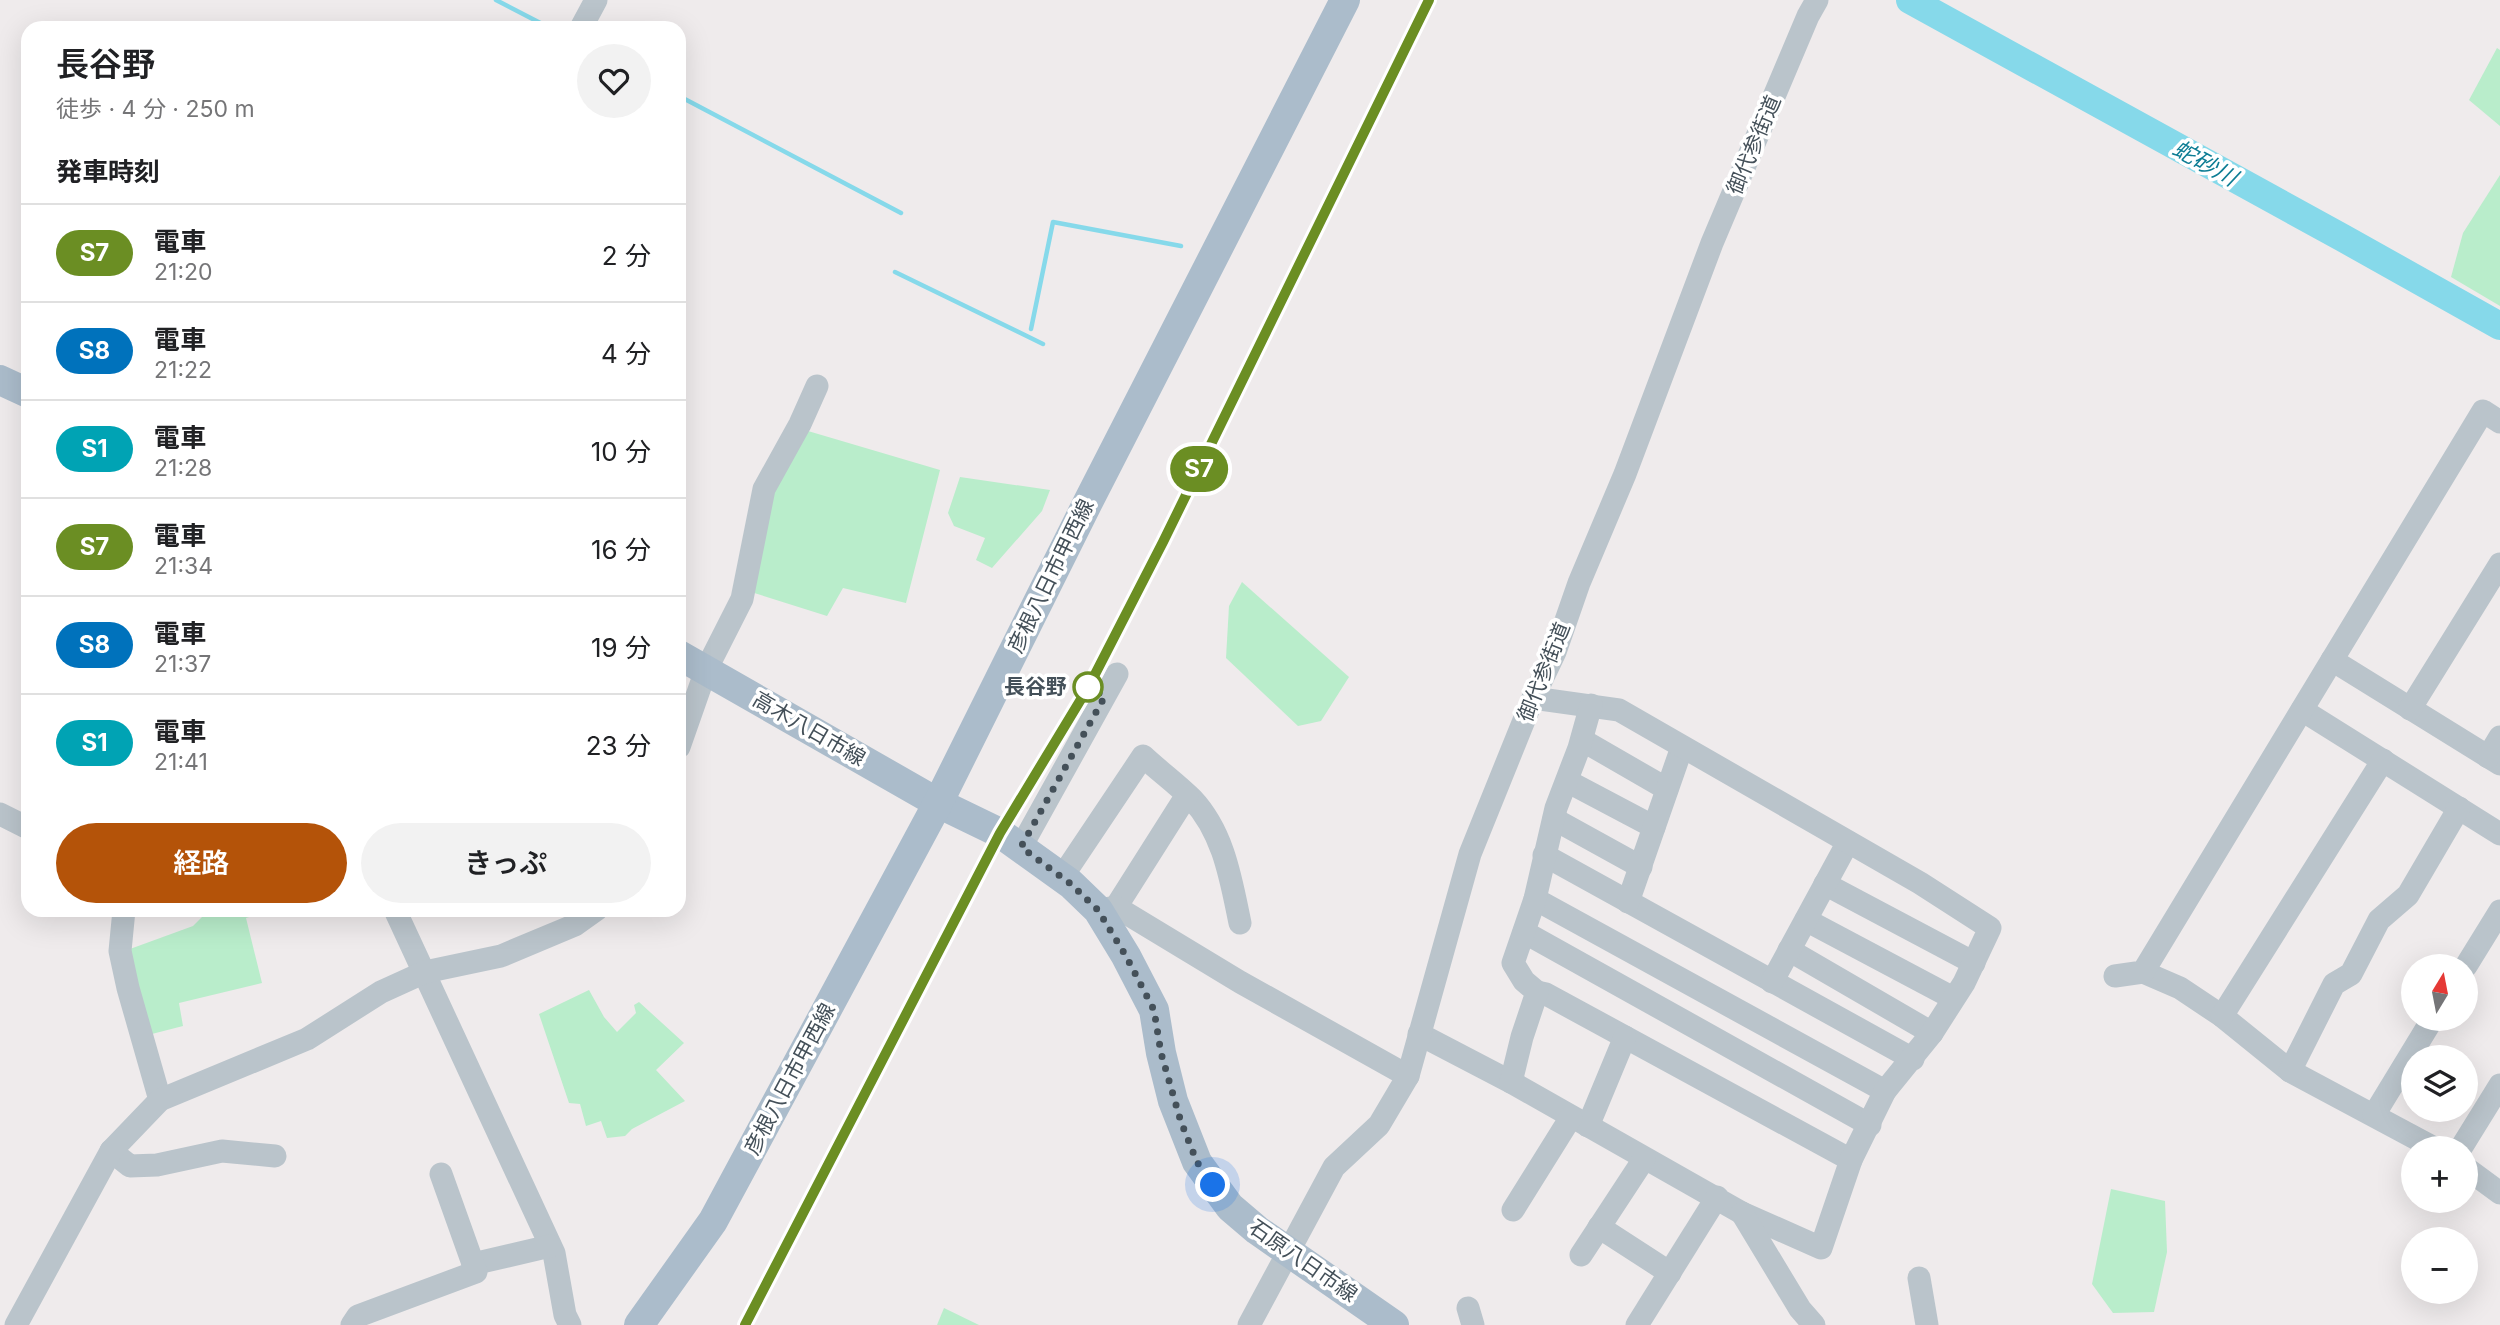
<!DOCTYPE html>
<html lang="ja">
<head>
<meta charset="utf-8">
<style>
  :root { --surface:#fff; --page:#f2f2f2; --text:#202124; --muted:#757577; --line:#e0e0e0; --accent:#b45309 }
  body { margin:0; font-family:Inter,"Noto Sans JP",sans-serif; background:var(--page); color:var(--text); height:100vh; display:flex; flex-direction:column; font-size:26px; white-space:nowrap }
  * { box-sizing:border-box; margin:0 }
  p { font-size:23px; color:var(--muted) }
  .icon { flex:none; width:38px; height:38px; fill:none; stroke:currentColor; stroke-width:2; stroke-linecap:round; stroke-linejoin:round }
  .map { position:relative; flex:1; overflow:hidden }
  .panel { position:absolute; left:21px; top:21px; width:665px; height:896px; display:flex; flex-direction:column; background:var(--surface); border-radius:21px; box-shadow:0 7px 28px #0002 }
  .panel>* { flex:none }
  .badge { padding:0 14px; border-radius:23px; font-size:24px; line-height:46px }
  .needle { width:46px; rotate:10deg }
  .controls { position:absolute; left:2401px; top:954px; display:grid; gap:14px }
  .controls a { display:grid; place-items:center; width:77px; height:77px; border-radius:50%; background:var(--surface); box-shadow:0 7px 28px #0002; font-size:35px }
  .you { position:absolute; width:35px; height:35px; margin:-18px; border:5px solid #fff; border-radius:50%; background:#1a73e8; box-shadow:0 0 0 10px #1a73e833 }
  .map>.badge { position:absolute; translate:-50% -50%; box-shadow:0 0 0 4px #fff }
  h2 { padding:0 35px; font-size:26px; line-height:63px }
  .round { display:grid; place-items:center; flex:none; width:74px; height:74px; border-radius:37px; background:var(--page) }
  .head { display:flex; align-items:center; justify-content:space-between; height:119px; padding:0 35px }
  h1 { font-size:33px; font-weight:600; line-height:52px }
  .primary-button { display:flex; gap:14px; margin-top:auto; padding:14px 35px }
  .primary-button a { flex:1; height:80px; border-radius:42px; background:var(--accent); color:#fff; font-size:28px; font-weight:600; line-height:80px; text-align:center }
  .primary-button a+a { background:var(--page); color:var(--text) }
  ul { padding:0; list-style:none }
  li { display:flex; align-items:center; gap:21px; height:98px; padding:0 35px; border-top:2px solid var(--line) }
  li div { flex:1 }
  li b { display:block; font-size:26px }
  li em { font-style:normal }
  li .badge { min-width:77px; font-weight:700; text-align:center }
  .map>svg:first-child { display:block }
</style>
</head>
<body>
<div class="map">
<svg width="2500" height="1325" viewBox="0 0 2500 1325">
  <rect width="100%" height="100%" fill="#efebec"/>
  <g fill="#b9edcb">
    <polygon points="2497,48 2500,50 2500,126 2469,100"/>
    <polygon points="2500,175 2500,306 2451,277 2463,233"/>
    <polygon points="808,431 940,470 906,603 843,588 827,616 751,592 769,493"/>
    <polygon points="960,477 1050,490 1042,511 992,568 976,560 985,538 954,526 948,513"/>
    <polygon points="1242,582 1349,677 1321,721 1298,726 1226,658 1229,606"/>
    <polygon points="209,910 271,910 246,918 262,983 179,1003 183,1026 148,1035 130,949 193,926"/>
    <polygon points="589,990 604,1017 617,1032 636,1013 634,1005 639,1002 684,1043 656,1070 685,1101 632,1129 625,1136 607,1138 601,1121 586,1126 580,1104 569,1103 539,1014"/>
    <polygon points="2111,1189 2165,1201 2167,1252 2154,1312 2113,1313 2092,1284"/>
    <polygon points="944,1308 979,1325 937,1325"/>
  </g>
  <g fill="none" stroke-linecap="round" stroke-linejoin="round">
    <g stroke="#86d9ea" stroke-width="4.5">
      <polyline points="496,0 550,28"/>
      <polyline points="679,96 901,213"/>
      <polyline points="895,272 1043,344"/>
      <polyline points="1031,329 1053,222 1181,246"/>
    </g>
    <polyline stroke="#86d9ea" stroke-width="28" points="1910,0 2343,238 2500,326"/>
    <g stroke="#bac4cb" stroke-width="23">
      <polyline points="581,28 596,0"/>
      <polyline points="2332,660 2500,764"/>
      <polyline points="2410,709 2500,564"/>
      <polyline points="2302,710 2500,834"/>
      <polyline points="1582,740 1667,789"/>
      <polyline points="679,747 706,670 742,599 764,489 800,424 817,386"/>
      <polyline points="2488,757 2500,737"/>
      <polyline points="1567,781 1654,827"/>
      <polyline points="0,814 28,828"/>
      <polyline points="1554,819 1641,867"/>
      <polyline points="1021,847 1117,674"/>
      <polyline points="1544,855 1913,1059"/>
      <path d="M1062 877 1143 756C1159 771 1177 784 1192 799 1224 833 1231 880 1240 923"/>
      <polyline points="1825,884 1974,963"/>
      <polyline points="1535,899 1885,1091"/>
      <polyline points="1628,902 1682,747"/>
      <polyline points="1116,907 1187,795"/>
      <polyline points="124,910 120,951 128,988 160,1100"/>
      <polyline points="395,910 554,1253 565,1315 570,1325"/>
      <polyline points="1098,910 1116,907 1240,982 1408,1076"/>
      <polyline points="1806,920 1953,998"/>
      <polyline points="1524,932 1870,1125"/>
      <polyline points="1789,950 1932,1033"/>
      <polyline points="2466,966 2500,911"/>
      <polyline points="2143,972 2180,988 2222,1016 2290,1071 2434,1148"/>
      <polyline points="2115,976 2143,972 2483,411 2500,422"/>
      <polyline points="1772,982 1848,842"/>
      <polyline points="1537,992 1546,994 1851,1160"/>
      <polyline points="2222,1016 2383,760"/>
      <polyline points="1419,1034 1511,1082 1742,1213 1821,1248 1851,1160 1885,1091 1932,1033 1964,983 1990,928 1920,883 1619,710 1533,698"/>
      <polyline points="2290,1071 2334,984 2351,974 2379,920 2408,895 2459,808"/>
      <polyline points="1511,1082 1522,1037 1537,992 1524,981 1513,963 1535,899 1556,808 1579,748 1591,705"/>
      <polyline points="2374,1115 2433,1018"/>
      <polyline points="1588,1126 1625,1037"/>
      <polyline points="2461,1148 2500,1085"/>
      <polyline points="111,1151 130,1166 157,1165 222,1151 275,1156"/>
      <polyline points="2466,1168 2500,1193"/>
      <polyline points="1513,1210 1571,1117"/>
      <polyline points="1742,1213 1800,1309 1814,1325"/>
      <polyline points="1599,1227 1670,1273"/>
      <polyline points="1581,1255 1644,1159"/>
      <polyline points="473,1264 550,1246"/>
      <polyline points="1919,1278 1927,1325"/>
      <polyline points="1468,1308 1473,1325"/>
      <polyline points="16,1325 111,1151 160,1100 307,1039 381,992 425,972 501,956 575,925 596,910"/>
      <polyline points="352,1325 358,1316 476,1272 441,1174"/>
      <polyline points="1249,1325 1334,1167 1379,1125 1408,1076 1470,854 1533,698 1555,652 1579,583 1625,474 1712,243 1808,16 1817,0"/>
      <polyline points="1637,1325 1717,1197"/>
    </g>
    <g stroke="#abbccb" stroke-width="30">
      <polyline points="0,380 28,393"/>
      <polyline points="679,655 938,803 1000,833 1071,884 1098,910 1126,956 1154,1010 1161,1053 1173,1101 1197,1162 1230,1207 1257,1230 1394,1325"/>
      <polyline points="639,1325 713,1221 938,803 1088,502 1345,0"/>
    </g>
    <polyline stroke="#aeb1b6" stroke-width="4.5" points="745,1325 1000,833 1089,686 1163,542 1429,0"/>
  </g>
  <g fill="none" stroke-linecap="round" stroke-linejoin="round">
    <defs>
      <polyline id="line" points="745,1325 1000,833 1089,686 1163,542 1429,0"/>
    </defs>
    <use href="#line" stroke="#fff" stroke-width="16"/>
    <use href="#line" stroke="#6b8e23" stroke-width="10"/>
    <polyline stroke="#445059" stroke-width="7" stroke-dasharray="0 12.6" points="1088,687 1105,696 1021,847 1071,884 1098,910 1126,956 1154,1010 1161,1053 1181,1122 1197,1162 1213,1185"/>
  </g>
  <circle fill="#fff" stroke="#6b8e23" stroke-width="3.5" cx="1088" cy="687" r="14"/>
  <g text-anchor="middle" stroke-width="7" stroke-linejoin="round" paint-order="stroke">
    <g font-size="21" fill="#445059" stroke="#fff">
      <text transform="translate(1754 145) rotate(-67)" y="7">御代参街道</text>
      <text transform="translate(1051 576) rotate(-64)" y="7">彦根八日市甲西線</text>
      <text transform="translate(1544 672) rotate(-68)" y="7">御代参街道</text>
      <text transform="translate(809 729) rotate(30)" y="7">高木八日市線</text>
      <text transform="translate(790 1079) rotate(-62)" y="7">彦根八日市甲西線</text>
      <text transform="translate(1303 1261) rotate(35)" y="7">石原八日市線</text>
    </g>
    <g font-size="21" font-weight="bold" fill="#445059" stroke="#fff" text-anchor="end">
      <text x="1067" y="694">長谷野</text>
    </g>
    <g font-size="23" font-style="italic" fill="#0d7d94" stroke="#fff">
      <text transform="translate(2205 163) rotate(29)" y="8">蛇砂川</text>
    </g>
  </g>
</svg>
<div class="controls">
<a><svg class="needle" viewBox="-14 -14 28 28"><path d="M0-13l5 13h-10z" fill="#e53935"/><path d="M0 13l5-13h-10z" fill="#757577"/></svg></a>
<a><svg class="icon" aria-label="layers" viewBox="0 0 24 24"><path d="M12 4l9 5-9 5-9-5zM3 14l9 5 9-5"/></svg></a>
<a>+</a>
<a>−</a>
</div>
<div class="you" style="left:1213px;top:1185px"></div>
<b class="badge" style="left:1199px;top:469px;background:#6b8e23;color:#fff">S7</b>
<section class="panel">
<div class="head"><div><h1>長谷野</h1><p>徒歩 · 4 分 · 250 m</p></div><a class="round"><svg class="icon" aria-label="heart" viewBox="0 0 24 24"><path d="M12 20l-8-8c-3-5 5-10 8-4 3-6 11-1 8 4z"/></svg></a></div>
<h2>発車時刻</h2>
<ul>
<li><span class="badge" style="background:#6b8e23;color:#fff">S7</span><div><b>電車</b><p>21:20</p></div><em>2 分</em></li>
<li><span class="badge" style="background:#0072bc;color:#fff">S8</span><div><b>電車</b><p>21:22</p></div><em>4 分</em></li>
<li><span class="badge" style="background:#00a3b4;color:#fff">S1</span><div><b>電車</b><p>21:28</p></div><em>10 分</em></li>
<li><span class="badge" style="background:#6b8e23;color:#fff">S7</span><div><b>電車</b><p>21:34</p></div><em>16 分</em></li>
<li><span class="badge" style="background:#0072bc;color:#fff">S8</span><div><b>電車</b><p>21:37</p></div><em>19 分</em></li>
<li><span class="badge" style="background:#00a3b4;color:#fff">S1</span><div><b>電車</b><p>21:41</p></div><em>23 分</em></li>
</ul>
<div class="primary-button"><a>経路</a><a>きっぷ</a></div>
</section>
</div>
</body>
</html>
